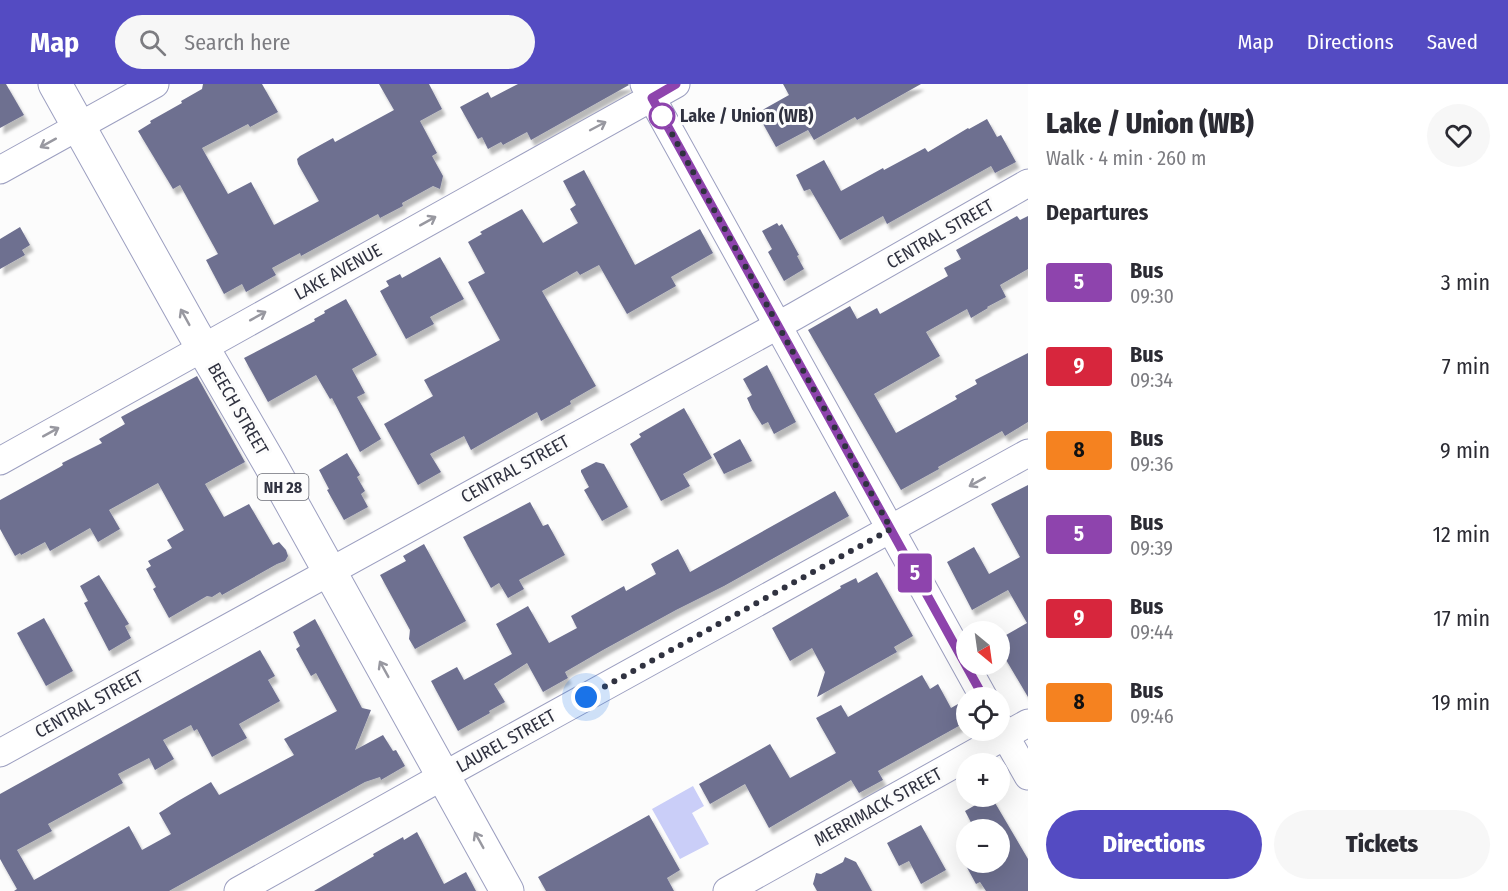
<!DOCTYPE html>
<html lang="en">
<head>
<meta charset="utf-8">
<style>
  :root { --surface:#fff; --page:#f7f7f7; --text:#2b2b33; --muted:#7c7c81; --accent:#544bc2 }
  body { margin:0; font-family:"Fira Sans Condensed",sans-serif; background:var(--page); color:var(--text); height:100vh; display:flex; flex-direction:column; font-size:22px; white-space:nowrap }
  * { box-sizing:border-box; margin:0 }
  p { font-size:20px; color:var(--muted) }
  .icon { flex:none; width:33px; height:33px; fill:none; stroke:currentColor; stroke-width:2; stroke-linecap:round; stroke-linejoin:round }
  .map { position:relative; flex:1; overflow:hidden }
  .details { display:flex; flex-direction:column; background:var(--surface); width:480px }
  .details>* { flex:none }
  .badge { padding:0 12px; border-radius:4px; font-size:21px; line-height:39px }
  .needle { width:39px; rotate:151deg }
  .fabs { position:absolute; left:956px; top:537px; display:grid; gap:12px }
  .fabs a { display:grid; place-items:center; width:54px; height:54px; border-radius:50%; background:var(--surface); box-shadow:0 6px 24px #0002; font-size:30px }
  .you { position:absolute; width:30px; height:30px; margin:-15px; border:4px solid #fff; border-radius:50%; background:#1a73e8; box-shadow:0 0 0 9px #1a73e833 }
  .map>.badge { position:absolute; translate:-50% -50%; box-shadow:0 0 0 3px #fff }
  h2 { padding:0 18px; font-size:22px; line-height:54px }
  .round { display:grid; place-items:center; flex:none; width:63px; height:63px; border-radius:32px; background:var(--page) }
  .headline { display:flex; align-items:center; justify-content:space-between; height:102px; padding:0 18px }
  h1 { font-size:28px; font-weight:800; line-height:45px }
  .button { display:flex; gap:12px; margin-top:auto; padding:12px 18px }
  .button a { flex:1; height:69px; border-radius:36px; background:var(--accent); color:#fff; font-size:24px; font-weight:800; line-height:69px; text-align:center }
  .button a+a { background:var(--page); color:var(--text) }
  ul { padding:0; list-style:none }
  li { display:flex; align-items:center; gap:18px; height:84px; padding:0 18px }
  li div { flex:1 }
  li b { display:block; font-size:22px }
  li em { font-style:normal }
  li .badge { min-width:66px; font-weight:700; text-align:center }
  header { display:flex; align-items:center; gap:36px; box-sizing:border-box; height:84px; padding:0 30px; background:var(--accent); color:#fff }
  header strong { font-size:28px }
  nav { display:flex; gap:33px; margin-inline-start:auto; font-size:21px }
  .search { width:420px; height:54px; background:var(--page); display:flex; align-items:center; gap:15px; box-sizing:border-box; padding:0 21px; border-radius:33px; color:var(--muted); font-size:22px }
  main { display:flex; flex:1; min-height:0 }
  .map>svg:first-child { display:block }
</style>
</head>
<body>
<header>
<strong>Map</strong>
<div class="search"><svg class="icon" aria-label="search" viewBox="0 0 24 24"><circle cx="10" cy="10" r="6"/><path d="M15 15l6 6"/></svg>Search here</div>
<nav><a>Map</a><a>Directions</a><a>Saved</a></nav>
</header>
<main>
<div class="map">
<svg width="1028" height="807" viewBox="0 0 1028 807">
  <defs>
    <filter id="shadow"><feDropShadow dx="3.5" dy="6" stdDeviation="1.5" flood-color="#0004"/></filter>
  </defs>
  <rect width="100%" height="100%" fill="#fcfcfc"/>
  <polygon fill="#cacef8" points="693,702 704,722 692,729 709,760 680,775 652,725"/>
  <g fill="#6e7090" filter="url(#shadow)">
    <polygon points="0,0 6,0 24,31 0,44"/>
    <polygon points="203,0 262,0 278,28 250,43 248,40 202,64 228,110 251,98 274,141 319,117 298,80 297,75 300,72 333,54 335,58 394,26 379,0 429,0 442,25 420,37 437,69 432,72 443,92 440,105 433,102 402,119 403,122 380,134 378,130 301,172 300,169 272,184 276,191 246,208 242,200 224,210 206,176 218,170 180,101 173,105 138,47 151,39 150,37 182,19 181,17 202,5"/>
    <polygon points="518,0 628,0 629,1 531,56 527,48 503,61 501,58 488,65 482,53 478,55 460,23 488,8 491,14"/>
    <polygon points="783,0 921,0 857,36 855,33 814,56 808,46 776,63 757,29 789,11"/>
    <polygon points="987,35 997,53 1001,51 1016,78 995,89 991,82 887,140 883,132 840,156 810,105 804,107 796,91 824,76 841,107 883,84 884,86 925,64 928,68 968,44 969,45"/>
    <polygon points="584,86 635,181 700,145 713,169 671,193 676,202 627,230 599,181 580,191 577,187 542,207 596,302 570,317 571,320 541,337 537,328 471,366 464,352 430,370 441,388 418,401 384,340 433,312 424,296 500,256 468,198 485,189 468,158 482,150 480,148 522,125 543,159 578,139 570,125 576,121 563,97"/>
    <polygon points="1017,132 1020,136 1028,132 1028,185 1000,201 1006,213 987,223 988,224 971,234 967,225 926,248 940,272 874,310 896,349 957,315 955,312 977,300 975,296 1028,269 1028,338 1005,352 1002,347 938,383 939,385 901,406 808,246 850,222 857,235 877,224 880,230 948,192 944,184 961,175 956,166"/>
    <polygon points="777,139 779,142 782,140 799,171 797,172 804,185 784,197 768,168 772,165 762,147"/>
    <polygon points="20,143 30,161 22,166 25,171 0,185 0,155"/>
    <polygon points="440,173 464,215 430,233 434,240 406,255 380,207 389,202 386,197 400,190 402,194"/>
    <polygon points="346,215 377,271 352,285 365,309 357,313 381,355 360,368 332,314 330,315 316,291 268,318 244,274 315,237 314,235 325,229 324,227"/>
    <polygon points="767,281 796,338 774,350 768,338 762,341 752,325 747,314 752,311 743,295"/>
    <polygon points="197,292 245,378 205,400 224,433 249,420 273,461 279,458 286,466 288,472 285,477 277,480 222,511 220,508 212,513 207,512 169,534 153,505 156,503 146,485 151,482 148,477 172,464 167,456 184,446 158,399 109,426 120,445 98,458 90,444 50,467 45,458 21,471 20,469 15,472 0,445 0,416 60,383 63,381 62,379 102,359 99,355 125,340 121,333"/>
    <polygon points="684,324 712,374 683,390 690,402 661,417 630,360 641,353 639,350"/>
    <polygon points="740,355 752,377 724,390 713,370"/>
    <polygon points="347,369 360,391 357,393 365,407 361,410 368,423 344,436 327,406 329,405 319,386"/>
    <polygon points="596,378 604,380 628,423 602,437 584,406 589,403 581,388 581,386"/>
    <polygon points="1028,401 1028,613 999,564 999,555 1027,539 1008,506 972,526 947,478 974,463 989,490 1020,473 991,420"/>
    <polygon points="835,407 849,432 724,502 676,526 603,566 565,588 568,594 543,608 527,579 494,600 505,618 489,627 490,629 458,647 431,597 457,583 464,596 512,570 496,540 528,522 549,559 577,544 571,532 624,502 626,507 656,490 651,480 678,465 690,488"/>
    <polygon points="530,418 543,442 548,440 565,471 519,496 524,505 508,514 499,499 491,504 463,453"/>
    <polygon points="424,460 466,537 415,565 409,555 410,546 380,491 406,477 403,472"/>
    <polygon points="877,488 913,552 894,563 897,568 817,613 825,588 812,564 790,577 772,544 841,504 840,502 856,494 858,499"/>
    <polygon points="99,491 129,540 125,542 131,554 109,567 84,519 88,517 80,502"/>
    <polygon points="44,534 73,587 46,602 17,549"/>
    <polygon points="315,535 362,624 371,626 355,666 383,651 393,667 396,666 405,682 381,696 380,693 365,698 169,807 14,807 17,805 0,775 0,710 260,566 275,592 268,596 280,617 239,640 247,654 212,673 197,645 194,647 191,641 163,656 174,675 155,686 149,674 118,690 123,699 48,740 52,747 17,766 34,796 129,742 142,766 171,750 159,729 178,717 211,698 219,711 294,671 284,655 337,627 316,589 311,592 296,565 300,562 293,548"/>
    <polygon points="922,591 930,605 938,600 951,624 958,620 966,634 966,638 878,687 883,696 859,709 851,696 769,744 745,700 710,720 699,700 770,660 790,694 836,669 816,634 841,621 848,633"/>
    <polygon points="991,712 1028,775 1028,807 986,807 980,798 976,800 964,778 999,778 999,746 975,746 965,727"/>
    <polygon points="649,731 680,786 667,794 674,807 546,807 538,793"/>
    <polygon points="921,741 946,786 921,800 909,777 899,782 887,759"/>
    <polygon points="417,748 444,800 466,788 476,807 314,807 374,772 373,770 403,753 404,756"/>
    <polygon points="845,773 856,778 872,807 817,807 813,800 816,789 821,790 843,778"/>
  </g>
  <g fill="none" stroke-linecap="round" stroke-linejoin="round">
    <defs>
      <g id="minor">
        <polyline points="644,0 984,614"/>
        <polyline points="0,86 155,0"/>
        <polyline points="0,377 676,0"/>
        <polyline points="999,641 1028,692"/>
        <polyline points="0,669 795,232 1028,99"/>
        <polyline points="238,807 461,682 1028,369"/>
        <polyline points="727,807 1028,639"/>
      </g>
      <polyline id="major" points="55,0 193,247 270,380 507,807"/>
    </defs>
    <use href="#minor" stroke="#9c9fc0" stroke-width="29"/>
    <use href="#major" stroke="#9c9fc0" stroke-width="35"/>
    <use href="#minor" stroke="#fff" stroke-width="27"/>
    <use href="#major" stroke="#fff" stroke-width="33"/>
  </g>
  <defs><path id="oneway-shaft" d="M-6 0H5M1.5-3L5.5 0L1.5 3" fill="none" stroke-width="1.6" stroke-linecap="round" stroke-linejoin="round" transform="scale(1.5)"/></defs>
  <g stroke="#9898a0">
    <use href="#oneway-shaft" transform="translate(598 42) rotate(-28)"/>
    <use href="#oneway-shaft" transform="translate(48 59) rotate(151)"/>
    <use href="#oneway-shaft" transform="translate(428 137) rotate(-29)"/>
    <use href="#oneway-shaft" transform="translate(258 232) rotate(-29)"/>
    <use href="#oneway-shaft" transform="translate(185 233) rotate(-119)"/>
    <use href="#oneway-shaft" transform="translate(51 348) rotate(-29)"/>
    <use href="#oneway-shaft" transform="translate(977 398) rotate(151)"/>
    <use href="#oneway-shaft" transform="translate(384 585) rotate(-119)"/>
    <use href="#oneway-shaft" transform="translate(479 756) rotate(-119)"/>
  </g>
  <g fill="none" stroke-linecap="round" stroke-linejoin="round">
    <defs>
      <polyline id="line" points="676,0 652,14 984,614"/>
    </defs>
    <use href="#line" stroke="#fff" stroke-width="14"/>
    <use href="#line" stroke="#8e44ad" stroke-width="9"/>
    <polyline stroke="#303240" stroke-width="6" stroke-dasharray="0 10.8" points="586,613 891,445 662,32"/>
  </g>
  <circle fill="#fff" stroke="#8e44ad" stroke-width="3" cx="662" cy="32" r="12"/>
  <g text-anchor="middle" stroke-width="6" stroke-linejoin="round" paint-order="stroke">
    <rect fill="#fcfcfc" stroke="#6d6f78" stroke-width="1.5" x="257.5" y="390" width="51" height="26" rx="4.5"/>
    <g font-size="16" font-weight="bold" fill="#303240">
      <text x="283" y="409">NH 28</text>
    </g>
    <g font-size="18" font-weight="bold" fill="#303240" stroke="#fcfcfc" text-anchor="start">
      <text x="680" y="38">Lake / Union (WB)</text>
    </g>
    <g font-size="18" fill="#303240" stroke="#fcfcfc">
      <text transform="translate(940 150) rotate(-30)" y="6">CENTRAL STREET</text>
      <text transform="translate(338 188) rotate(-29)" y="6">LAKE AVENUE</text>
      <text transform="translate(238 325) rotate(60)" y="6">BEECH STREET</text>
      <text transform="translate(515 385) rotate(-29)" y="6">CENTRAL STREET</text>
      <text transform="translate(89 620) rotate(-29)" y="6">CENTRAL STREET</text>
      <text transform="translate(506 657) rotate(-29)" y="6">LAUREL STREET</text>
      <text transform="translate(878 723) rotate(-29)" y="6">MERRIMACK STREET</text>
    </g>
  </g>
</svg>
<div class="fabs">
<a><svg class="needle" viewBox="-14 -14 28 28"><path d="M0-13l5 13h-10z" fill="#e53935"/><path d="M0 13l5-13h-10z" fill="#7c7c81"/></svg></a>
<a><svg class="icon" aria-label="locate" viewBox="0 0 24 24"><circle cx="12" cy="12" r="6"/><path d="M12 2v4M12 18v4M2 12h4M18 12h4"/></svg></a>
<a>+</a>
<a>−</a>
</div>
<div class="you" style="left:586px;top:613px"></div>
<b class="badge" style="left:915px;top:489px;background:#8e44ad;color:#fff">5</b>
</div>
<section class="details">
<div class="headline"><div><h1>Lake / Union (WB)</h1><p>Walk · 4 min · 260 m</p></div><a class="round"><svg class="icon" aria-label="heart" viewBox="0 0 24 24"><path d="M12 20l-8-8c-3-5 5-10 8-4 3-6 11-1 8 4z"/></svg></a></div>
<h2>Departures</h2>
<ul>
<li><span class="badge" style="background:#8e44ad;color:#fff">5</span><div><b>Bus</b><p>09:30</p></div><em>3 min</em></li>
<li><span class="badge" style="background:#d7263d;color:#fff">9</span><div><b>Bus</b><p>09:34</p></div><em>7 min</em></li>
<li><span class="badge" style="background:#f58220;color:#111">8</span><div><b>Bus</b><p>09:36</p></div><em>9 min</em></li>
<li><span class="badge" style="background:#8e44ad;color:#fff">5</span><div><b>Bus</b><p>09:39</p></div><em>12 min</em></li>
<li><span class="badge" style="background:#d7263d;color:#fff">9</span><div><b>Bus</b><p>09:44</p></div><em>17 min</em></li>
<li><span class="badge" style="background:#f58220;color:#111">8</span><div><b>Bus</b><p>09:46</p></div><em>19 min</em></li>
</ul>
<div class="button"><a>Directions</a><a>Tickets</a></div>
</section>
</main>
</body>
</html>
